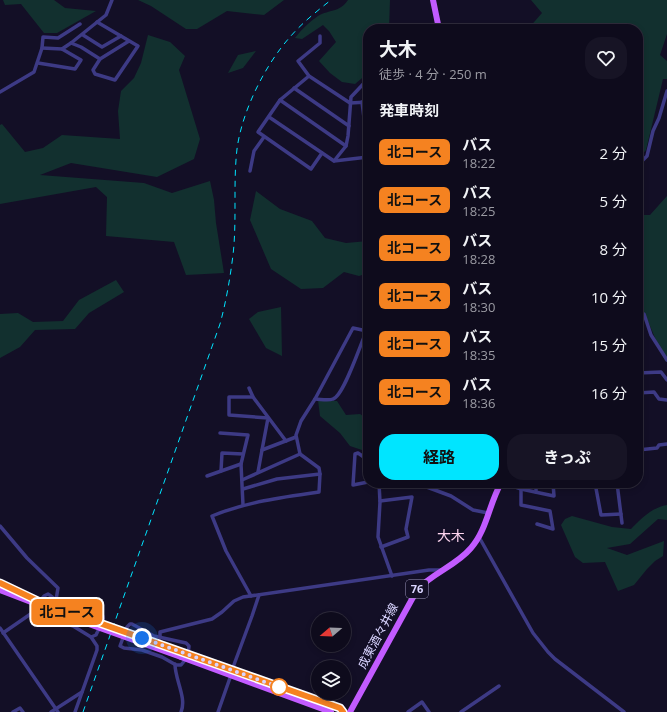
<!DOCTYPE html>
<html lang="ja">
<head>
<meta charset="utf-8">
<style>
  :root { --surface:#0e0b1c; --page:#171425; --text:#f1f3f6; --muted:#9b9ba3; --line:#2e2b3b; --accent:#00e5ff }
  body { margin:0; font-family:"Open Sans","Noto Sans JP",sans-serif; background:var(--page); color:var(--text); height:100vh; display:flex; flex-direction:column; font-size:15px; white-space:nowrap }
  * { box-sizing:border-box; margin:0 }
  p { font-size:13px; color:var(--muted) }
  .icon { flex:none; width:22px; height:22px; fill:none; stroke:currentColor; stroke-width:2; stroke-linecap:round; stroke-linejoin:round }
  .map { position:relative; flex:1; overflow:hidden }
  .details { position:absolute; left:363px; top:24px; width:280px; height:464px; display:flex; flex-direction:column; background:var(--surface); border-radius:16px; box-shadow:0 2px 6px #0003,0 0 0 1px var(--line) }
  .details>* { flex:none }
  .badge { padding:0 8px; border-radius:6px; font-size:14px; line-height:26px }
  .needle { width:26px; rotate:251deg }
  .tools { position:absolute; left:311px; top:612px; display:grid; gap:8px }
  .tools a { display:grid; place-items:center; width:40px; height:40px; border-radius:50%; background:var(--surface); box-shadow:0 2px 6px #0003,0 0 0 1px var(--line); font-size:20px }
  .you { position:absolute; width:20px; height:20px; margin:-10px; border:3px solid #fff; border-radius:50%; background:#1a73e8; box-shadow:0 0 0 6px #1a73e833 }
  .map>.badge { position:absolute; translate:-50% -50%; box-shadow:0 0 0 2px #fff }
  h2 { padding:0 16px; font-size:15px; line-height:36px }
  .round { display:grid; place-items:center; flex:none; width:42px; height:42px; border-radius:16px; background:var(--page) }
  .headline { display:flex; align-items:center; justify-content:space-between; height:68px; padding:0 16px }
  h1 { font-size:19px; font-weight:700; line-height:30px }
  .primary-button { display:flex; gap:8px; margin-top:auto; padding:8px 16px }
  .primary-button a { flex:1; height:46px; border-radius:16px; background:var(--accent); color:#111; font-size:16px; font-weight:700; line-height:46px; text-align:center }
  .primary-button a+a { background:var(--page); color:var(--text) }
  ul { padding:0; list-style:none }
  li { display:flex; align-items:center; gap:12px; height:48px; padding:0 16px }
  li div { flex:1 }
  li b { display:block; font-size:15px }
  li em { font-style:normal }
  li .badge { min-width:44px; font-weight:700; text-align:center }
  .map>svg:first-child { display:block }
</style>
</head>
<body>
<div class="map">
<svg width="667" height="712" viewBox="0 0 667 712">
  <rect width="100%" height="100%" fill="#130f26"/>
  <g fill="#12302f">
    <polygon points="3,0 54,0 65,8 96,11 57,33 44,33 21,4 5,5"/>
    <polygon points="138,0 284,0 264,15 227,11 197,29 186,29 151,6"/>
    <path d="M348 0H390L389 29H368V73L355 84 342 82 330 73 319 61 336 42 329 31 323 25 302 39 295 38C302 29 309 22 318 16 330 9 339 13 348 0Z"/>
    <polygon points="531,0 667,0 667,34 660,55 667,61 667,79 663,79 646,150 638,160 638,29 528,29 542,13"/>
    <polygon points="148,35 170,42 185,56 179,70 200,139 194,159 157,177 71,163 40,175 144,183 172,193 210,181 214,200 216,223 224,273 186,275 174,242 106,236 107,197 96,187 0,204 0,125 2,124 25,152 43,148 62,135 120,139 118,111 121,91 134,78 141,63"/>
    <polygon points="256,51 243,68 228,73 238,55"/>
    <polygon points="256,191 280,209 312,221 325,238 346,243 368,241 368,273 359,276 344,272 323,288 301,289 271,269 250,220"/>
    <polygon points="667,196 667,362 665,361 638,298 638,215 650,215"/>
    <polygon points="116,280 124,292 89,313 75,329 35,330 20,347 0,358 0,314 18,313 33,322 63,321 79,300"/>
    <polygon points="281,307 282,356 266,348 249,319 258,312"/>
    <polygon points="318,400 337,401 346,415 360,414 368,419 368,452 350,446 340,433 320,416"/>
    <path d="M667 505V520L658 519 630 544 607 548 627 555 664 541 663 556 655 561 647 569 634 585 618 591 605 562 583 563 575 557 561 525 565 519 572 516 612 527 631 529C642 518 651 508 667 505Z"/>
  </g>
  <g fill="none" stroke-linecap="round" stroke-linejoin="round">
    <g stroke="#3d3a85" stroke-width="3.5">
      <polyline points="97,22 138,46 115,80 95,74 93,70 100,59 129,41"/>
      <polyline points="83,35 102,47 121,36"/>
      <polyline points="320,36 320,43 298,61 309,76 350,103 368,102"/>
      <polyline points="71,43 81,47 100,59"/>
      <polyline points="42,48 62,49 71,43 106,15 112,0"/>
      <polyline points="38,63 75,69 81,60 62,49"/>
      <polyline points="309,76 280,100 258,132 311,169 322,153"/>
      <polyline points="294,88 349,126"/>
      <polyline points="0,92 34,72 42,48 43,37 58,38 80,24"/>
      <polyline points="280,100 346,146"/>
      <polyline points="362,102 368,150"/>
      <polyline points="269,117 334,161 368,157"/>
      <polyline points="334,161 346,146 348,136 351,97 368,79"/>
      <polyline points="638,165 647,156 653,131 659,118 667,91"/>
      <polyline points="250,171 254,151 264,137"/>
      <polyline points="638,311 644,314 651,335 667,360"/>
      <polyline points="638,373 661,372 667,380"/>
      <polyline points="249,388 253,397 286,441"/>
      <polyline points="638,393 654,392 659,399 667,400"/>
      <polyline points="253,397 229,397 229,415 268,418 262,450"/>
      <path d="M315 399C320 399 328 401 333 399 344 396 361 342 367 330"/>
      <polyline points="220,433 248,435 241,464 243,505"/>
      <polyline points="638,450 657,448 659,445 667,444"/>
      <polyline points="300,454 319,468 320,474"/>
      <polyline points="368,460 358,453 355,454 353,485 368,482"/>
      <polyline points="221,471 222,453 243,454"/>
      <polyline points="258,472 262,450 296,437"/>
      <polyline points="207,476 241,464"/>
      <polyline points="242,480 300,454 296,435 301,421 315,399 353,328 367,331"/>
      <polyline points="379,483 380,502 378,537 392,576"/>
      <polyline points="416,483 451,496 473,510 488,513"/>
      <polyline points="504,483 521,489 554,496 553,483"/>
      <polyline points="536,483 536,492"/>
      <polyline points="595,483 601,515 621,514"/>
      <polyline points="617,483 622,523"/>
      <path d="M243 489 277 479 320 474 319 492C283 497 246 502 212 516L226 551 251 596"/>
      <polyline points="521,489 521,505 550,511 553,529 537,524"/>
      <polyline points="380,501 412,497 406,529 408,537 381,547"/>
      <polyline points="0,526 27,558 58,588 56,600"/>
      <polyline points="479,537 533,633 548,652 555,659 624,712"/>
      <path d="M38 605 36 613 38 617 48 618 73 626 91 637 96 635C99 628 107 619 101 613 88 609 74 609 61 603 56 601 53 597 48 594L44 596 40 601"/>
      <polyline points="0,628 58,712"/>
      <polyline points="3,633 32,613 36,613"/>
      <polyline points="160,638 160,632 212,619 222,612 234,601 243,597 429,570 442,570"/>
      <polyline points="186,659 181,665 176,665 162,657 142,650 124,648 120,646 127,627 130,624 132,624 154,636 186,643 189,646 188,655"/>
      <path d="M175 664C175 680 187 698 181 712"/>
      <polyline points="232,670 252,616 259,595"/>
      <polyline points="13,712 20,708 23,712"/>
      <polyline points="51,712 82,692"/>
      <polyline points="75,712 97,650 97,646 91,637"/>
      <polyline points="218,712 231,675"/>
      <polyline points="408,712 422,702 429,712"/>
      <polyline points="461,712 499,686"/>
    </g>
    <g stroke="#c25bff" stroke-width="6">
      <polyline points="433,0 439,29"/>
      <polyline points="0,583 40,601 88,619"/>
      <polyline points="0,590 86,623"/>
      <polyline points="182,653 340,709 343,712"/>
      <polyline points="181,657 331,712"/>
      <path d="M350 712 417 590C432 573 456 566 471 548 487 530 489 504 501 483"/>
    </g>
    <path stroke="#00e5ff" stroke-width="1" stroke-dasharray="6 5" stroke-linecap="butt" d="M83 712 220 324C226 302 230 279 233 255 237 220 233 184 237 149 242 111 265 65 290 37 302 23 317 11 331 0"/>
    <g stroke="#c25bff" stroke-width="6">
      <polyline points="88,619 182,653"/>
      <polyline points="86,623 181,657"/>
    </g>
  </g>
  <g fill="none" stroke-linecap="round" stroke-linejoin="round">
    <defs>
      <polyline id="line" points="0,583 40,602 340,708 343,712"/>
    </defs>
    <use href="#line" stroke="#fff" stroke-width="9"/>
    <use href="#line" stroke="#f58220" stroke-width="6"/>
    <polyline stroke="#d9d4ff" stroke-width="4" stroke-dasharray="0 7.2" points="142,638 279,687"/>
  </g>
  <circle fill="#fff" stroke="#f58220" stroke-width="2" cx="279" cy="687" r="8"/>
  <g text-anchor="middle" stroke-width="4" stroke-linejoin="round" paint-order="stroke">
    <rect fill="#130f26" stroke="#9e99be" stroke-width="1" x="406" y="580" width="22" height="18" rx="3"/>
    <g font-size="11" font-weight="bold" fill="#d9d4ff">
      <text x="417" y="593">76</text>
    </g>
    <g font-size="12" fill="#d9d4ff" stroke="#130f26">
      <text transform="translate(378 636) rotate(-62)" y="4">成東酒々井線</text>
    </g>
    <g font-size="14" fill="#ffd6f0" stroke="#130f26">
      <text x="451" y="541">大木</text>
    </g>
  </g>
</svg>
<div class="tools">
<a><svg class="needle" viewBox="-14 -14 28 28"><path d="M0-13l5 13h-10z" fill="#e53935"/><path d="M0 13l5-13h-10z" fill="#9b9ba3"/></svg></a>
<a><svg class="icon" aria-label="layers" viewBox="0 0 24 24"><path d="M12 4l9 5-9 5-9-5zM3 14l9 5 9-5"/></svg></a>
</div>
<div class="you" style="left:142px;top:638px"></div>
<b class="badge" style="left:67px;top:612px;background:#f58220;color:#111">北コース</b>
<section class="details">
<div class="headline"><div><h1>大木</h1><p>徒歩 · 4 分 · 250 m</p></div><a class="round"><svg class="icon" aria-label="heart" viewBox="0 0 24 24"><path d="M12 20l-8-8c-3-5 5-10 8-4 3-6 11-1 8 4z"/></svg></a></div>
<h2>発車時刻</h2>
<ul>
<li><span class="badge" style="background:#f58220;color:#111">北コース</span><div><b>バス</b><p>18:22</p></div><em>2 分</em></li>
<li><span class="badge" style="background:#f58220;color:#111">北コース</span><div><b>バス</b><p>18:25</p></div><em>5 分</em></li>
<li><span class="badge" style="background:#f58220;color:#111">北コース</span><div><b>バス</b><p>18:28</p></div><em>8 分</em></li>
<li><span class="badge" style="background:#f58220;color:#111">北コース</span><div><b>バス</b><p>18:30</p></div><em>10 分</em></li>
<li><span class="badge" style="background:#f58220;color:#111">北コース</span><div><b>バス</b><p>18:35</p></div><em>15 分</em></li>
<li><span class="badge" style="background:#f58220;color:#111">北コース</span><div><b>バス</b><p>18:36</p></div><em>16 分</em></li>
</ul>
<div class="primary-button"><a>経路</a><a>きっぷ</a></div>
</section>
</div>
</body>
</html>
